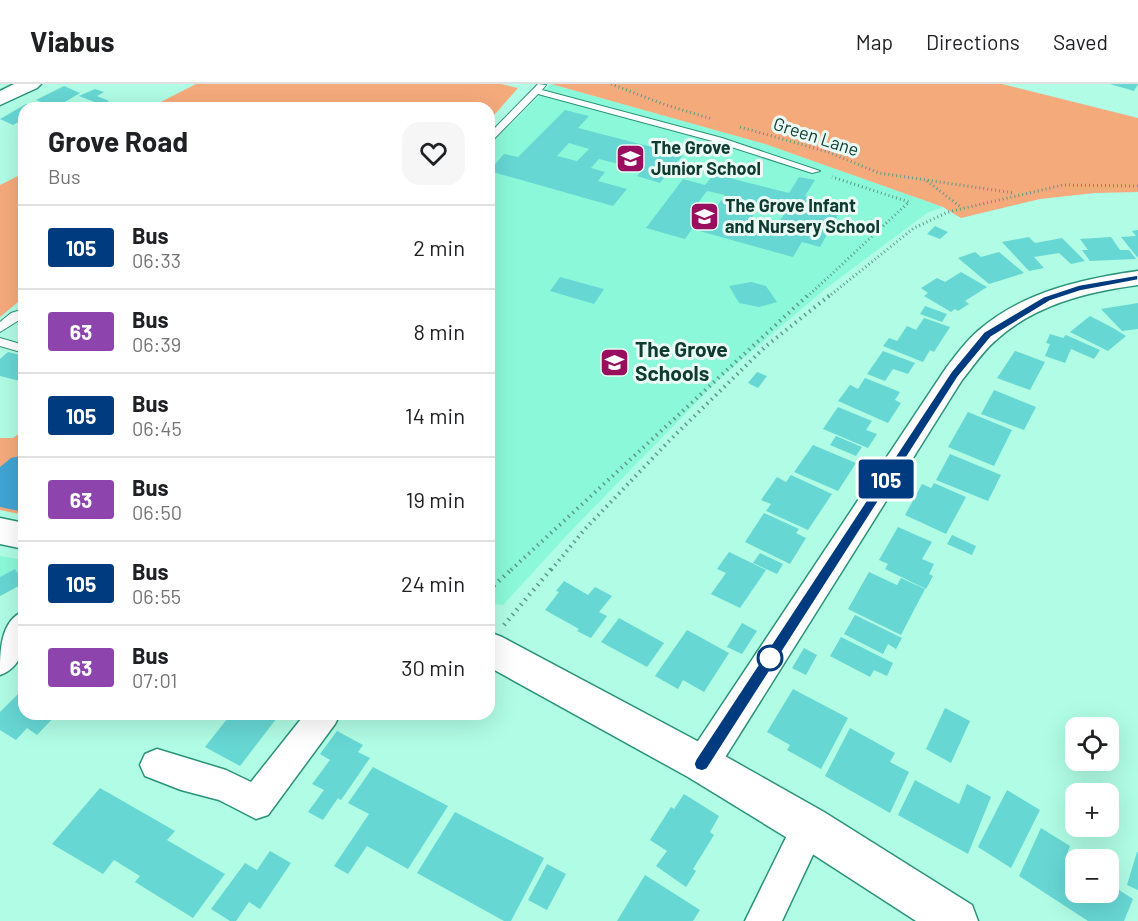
<!DOCTYPE html>
<html lang="en">
<head>
<meta charset="utf-8">
<style>
  :root { --surface:#fff; --page:#f6f6f6; --text:#202124; --muted:#757577; --line:#e0e0e0 }
  body { margin:0; font-family:Barlow,sans-serif; background:var(--page); color:var(--text); height:100vh; display:flex; flex-direction:column; font-size:22px; white-space:nowrap }
  * { box-sizing:border-box; margin:0 }
  p { font-size:20px; color:var(--muted) }
  .icon { flex:none; width:33px; height:33px; fill:none; stroke:currentColor; stroke-width:2; stroke-linecap:round; stroke-linejoin:round }
  .map { position:relative; flex:1; overflow:hidden }
  .drawer { position:absolute; left:18px; top:18px; width:477px; height:618px; display:flex; flex-direction:column; background:var(--surface); border-radius:18px; box-shadow:0 6px 24px #0002 }
  .drawer>* { flex:none }
  .badge { padding:0 12px; border-radius:4px; font-size:21px; line-height:39px }
  .buttons { position:absolute; left:1065px; top:633px; display:grid; gap:12px }
  .buttons a { display:grid; place-items:center; width:54px; height:54px; border-radius:12px; background:var(--surface); box-shadow:0 6px 24px #0002; font-size:30px }
  .map>.badge { position:absolute; translate:-50% -50%; box-shadow:0 0 0 3px #fff }
  .round { display:grid; place-items:center; flex:none; width:63px; height:63px; border-radius:18px; background:var(--page) }
  .overview { display:flex; align-items:center; justify-content:space-between; height:102px; padding:0 30px }
  h1 { font-size:28px; font-weight:700; line-height:45px }
  ul { padding:0; list-style:none }
  li { display:flex; align-items:center; gap:18px; height:84px; padding:0 30px; border-top:2px solid var(--line) }
  li div { flex:1 }
  li b { display:block; font-size:22px }
  li em { font-style:normal }
  li .badge { min-width:66px; font-weight:700; text-align:center }
  header { display:flex; align-items:center; gap:36px; box-sizing:border-box; height:84px; padding:0 30px; background:var(--surface); border-bottom:2px solid var(--line) }
  header strong { font-size:28px }
  nav { display:flex; gap:33px; margin-inline-start:auto; font-size:21px }
  .map>svg:first-child { display:block }
</style>
</head>
<body>
<header>
<strong>Viabus</strong>
<nav><a>Map</a><a>Directions</a><a>Saved</a></nav>
</header>
<div class="map">
<svg width="1138" height="837" viewBox="0 0 1138 837">
  <rect width="100%" height="100%" fill="#b0fce4"/>
  <g fill="#8bf9d9">
    <polygon points="551,0 765,60 943,123 927,129 825,205 719,295 569,449 503,521 489,519 489,62"/>
    <polygon points="0,472 24,476 24,499 0,512"/>
  </g>
  <g fill="#f5aa7c">
    <polygon points="196,0 501,0 518,4 489,37 489,24 149,24"/>
    <polygon points="551,0 1002,0 1138,34 1138,108 1094,109 1040,115 961,134 943,123 765,60"/>
    <polygon points="24,89 24,213 0,233 0,101"/>
    <polygon points="24,346 24,431 0,426 0,354 13,354"/>
  </g>
  <polygon fill="#41a4d3" points="24,371 24,428 0,423 0,383 11,374"/>
  <g fill="#67d7d4" fill-rule="evenodd">
    <polygon points="1110,0 1138,0 1134,7"/>
    <polygon points="64,2 80,9 55,24 36,16"/>
    <polygon points="95,5 104,8 97,12 109,17 102,21 79,12"/>
    <polygon points="26,20 35,24 24,24 24,35 13,41 0,35"/>
    <path d="M565 26 589 32 578 44 683 71 660 99 637 92 642 86 599 75 591 84 605 88 598 97 627 105 613 122 489 87 504 70 518 73ZM569 59 589 65 577 77 557 72Z"/>
    <path d="M714 90 789 109 799 93 815 96 805 112 843 122 820 163 802 158 793 173 692 145 685 155 646 144 683 95 705 101ZM707 107 725 111 713 128 695 123ZM761 119 787 126 775 144 750 137Z"/>
    <polygon points="935,142 948,148 940,155 927,150"/>
    <polygon points="1138,146 1138,174 1121,153 1136,152 1132,147"/>
    <polygon points="1029,153 1035,159 1062,154 1085,177 1071,180 1059,169 1034,173 1044,184 1029,187 1002,158"/>
    <polygon points="1111,153 1120,166 1129,166 1136,175 1090,177 1082,166 1088,166 1080,155"/>
    <polygon points="975,168 981,173 999,168 1024,189 989,200 958,174"/>
    <polygon points="961,188 987,203 965,217 969,220 958,227 955,225 951,228 924,212 928,209 921,204 937,194 945,198"/>
    <polygon points="560,193 604,205 594,220 550,207"/>
    <polygon points="751,198 766,202 777,218 759,223 739,219 729,202"/>
    <polygon points="1138,219 1138,245 1122,247 1101,225"/>
    <polygon points="925,222 947,230 942,238 920,230"/>
    <polygon points="1090,232 1113,244 1126,252 1108,267 1070,248"/>
    <polygon points="924,234 950,243 934,268 930,266 923,278 883,262 889,254 897,257 907,242 916,246"/>
    <polygon points="1050,250 1063,254 1066,251 1100,266 1094,275 1071,265 1065,279 1045,272 1050,260 1046,259"/>
    <polygon points="883,267 915,279 908,290 893,285 885,297 867,290"/>
    <polygon points="1015,267 1045,278 1030,306 997,294"/>
    <polygon points="8,268 24,272 24,298 0,292 0,275"/>
    <polygon points="757,288 767,292 758,304 748,299"/>
    <polygon points="865,294 900,308 895,316 901,319 888,339 838,317 850,301 858,305"/>
    <polygon points="994,306 1036,323 1024,346 981,330"/>
    <polygon points="838,323 872,337 866,346 877,350 868,364 823,345"/>
    <polygon points="968,328 1012,346 994,382 948,363"/>
    <polygon points="836,352 862,363 856,372 830,361"/>
    <polygon points="813,361 856,379 838,407 794,388"/>
    <polygon points="950,370 1001,391 988,417 936,396"/>
    <polygon points="791,391 832,410 808,446 766,427 771,420 761,416 777,393 786,398"/>
    <polygon points="934,399 966,413 946,450 905,431 922,400 931,404"/>
    <polygon points="764,429 799,445 796,449 806,454 790,480 745,458"/>
    <polygon points="898,443 932,458 922,475 934,480 929,490 933,492 926,505 885,485 888,480 879,476"/>
    <polygon points="952,451 976,462 972,471 947,460"/>
    <polygon points="729,468 766,486 740,524 711,510 726,489 717,485"/>
    <polygon points="760,469 783,480 777,490 753,479"/>
    <polygon points="15,485 24,499 0,512 0,493"/>
    <polygon points="869,488 897,501 901,494 925,505 901,551 848,525"/>
    <polygon points="564,497 588,511 595,503 612,512 599,528 607,532 591,554 577,547 579,545 545,526 559,508 556,507"/>
    <polygon points="855,531 902,554 896,565 888,560 883,570 844,550"/>
    <polygon points="619,534 664,559 647,583 601,558"/>
    <polygon points="742,539 757,547 742,570 727,563"/>
    <polygon points="687,546 729,569 704,608 683,596 678,605 655,592"/>
    <polygon points="841,553 893,579 887,592 874,586 870,593 830,572"/>
    <polygon points="804,564 817,571 806,591 792,584"/>
    <polygon points="24,604 24,630 57,630 37,651 27,644 16,656 0,646 0,628"/>
    <polygon points="793,605 848,634 821,685 787,666 790,661 767,648"/>
    <polygon points="945,624 970,637 951,679 926,665"/>
    <polygon points="231,630 280,630 240,682 205,663"/>
    <polygon points="850,644 895,669 890,678 909,688 890,729 825,692"/>
    <polygon points="337,647 363,661 358,668 370,674 341,716 338,714 323,736 308,728 324,706 312,700 330,676 320,670"/>
    <polygon points="373,683 448,722 408,785 367,762 348,790 334,782 369,730 348,719"/>
    <polygon points="915,696 959,720 967,700 991,713 968,770 898,731"/>
    <polygon points="100,704 175,747 167,756 225,790 193,834 135,798 140,792 114,776 103,790 52,760"/>
    <polygon points="1007,706 1040,726 1011,784 978,763"/>
    <polygon points="684,710 719,732 710,748 714,751 693,785 696,787 686,803 656,782 667,767 650,756 671,723 674,725"/>
    <polygon points="455,728 544,774 511,837 504,837 417,789"/>
    <polygon points="1041,744 1070,762 1066,773 1076,779 1076,808 1108,808 1108,799 1133,815 1124,837 1088,837 1019,792"/>
    <polygon points="270,767 291,779 260,825 249,818 236,837 230,837 211,825 245,779 257,786"/>
    <polygon points="1137,768 1138,768 1138,806 1127,801"/>
    <polygon points="547,780 566,790 547,826 528,816"/>
    <polygon points="645,791 700,826 693,837 617,837"/>
  </g>
  <g fill="none" stroke-linecap="round" stroke-linejoin="round">
    <defs>
      <g id="service">
        <polygon points="538,0 546,1 542,6 722,54 820,87 812,89 716,58 538,10 492,57 489,58 489,50"/>
        <polygon points="24,225 24,233 0,248 0,238 11,229"/>
        <polygon points="0,254 24,261 24,269 0,262"/>
      </g>
      <g id="minor">
        <path d="M1138 187V201C1086 208 1034 221 995 257 982 268 973 283 962 296L714 691 702 696 690 691 685 680 690 669 946 284C956 271 966 257 979 246 1023 208 1082 195 1138 187Z"/>
        <path d="M24 527C24 552 28 581 0 591 0 567 0 537 24 527Z"/>
        <polygon points="305,630 340,630 335,640 268,731 256,735 219,716 181,706 145,692 140,681 145,670 157,665 226,686 251,698"/>
        <polygon points="809,726 821,731 826,743 782,837 745,837 797,731"/>
      </g>
      <g id="tertiary">
        <polygon points="14,0 41,0 37,4 0,21 0,7"/>
        <polygon points="0,434 24,439 24,465 0,460"/>
        <polygon points="489,548 502,553 716,667 824,728 972,821 978,837 916,837 794,758 688,693 489,583"/>
      </g>
    </defs>
    <use href="#service" stroke="#2a9379" stroke-width="2"/>
    <use href="#minor" stroke="#2a9379" stroke-width="3"/>
    <use href="#tertiary" stroke="#2a9379" stroke-width="3"/>
    <g stroke="#5f9b89" stroke-width="3" stroke-dasharray="1 3" stroke-linecap="butt">
      <polyline points="611,0 663,20 712,35"/>
      <polyline points="740,43 828,68 879,89 1014,109"/>
      <polyline points="927,97 962,124"/>
      <polyline points="807,213 909,118 832,93"/>
      <polyline points="828,213 914,144 948,128 1063,101 1138,102"/>
    </g>
    <g stroke="#5f9b89" stroke-width="4" stroke-dasharray="1.5 4.5" stroke-linecap="butt">
      <polyline points="511,486 808,211"/>
      <polyline points="551,486 585,445 671,355 765,263 830,211"/>
    </g>
    <g stroke="#5f9b89" stroke-width="4.5" stroke-dasharray="1.5 5" stroke-linecap="butt">
      <polyline points="489,506 513,484"/>
      <polyline points="504,541 552,484"/>
    </g>
    <use href="#service" fill="#fff" fill-rule="evenodd"/>
    <use href="#minor" fill="#fff" fill-rule="evenodd"/>
    <use href="#tertiary" fill="#fff" fill-rule="evenodd"/>
  </g>
  <polygon fill="#003b80" stroke="#fff" stroke-width="1.5" points="1138,191 1138,196 1080,207 1050,217 991,253 958,293 707,685 702,687 696,685 694,680 696,675 951,288 984,248 1043,213 1079,201"/>
  <defs>
    <symbol id="school-square" viewBox="-11 -11 22 22"><rect x="-9" y="-9" width="18" height="18" rx="4" fill="#9a0e60" stroke="#eafbf5"/><path d="M0-5L7-2L0 1L-7-2ZM-4 1L0 2.5L4 1V4Q0 6-4 4Z" fill="#fff"/></symbol>
  </defs>
  <g fill-rule="evenodd">
    <use href="#school-square" x="614" y="58" width="33" height="33"/>
    <use href="#school-square" x="688" y="116" width="33" height="33"/>
    <use href="#school-square" x="598" y="262" width="33" height="33"/>
  </g>
  <circle fill="#fff" stroke="#003b80" stroke-width="3" cx="770" cy="574" r="12"/>
  <g text-anchor="middle" stroke-width="6" stroke-linejoin="round" paint-order="stroke">
    <g font-size="18" fill="#103b30" stroke="#eafbf5">
      <text transform="translate(816 53) rotate(18)" y="6">Green Lane</text>
    </g>
    <g font-size="18" font-weight="bold" fill="#103b30" stroke="#eafbf5" text-anchor="start">
      <text x="651" y="70">The Grove<tspan x="651" dy="21">Junior School</tspan></text>
      <text x="725" y="128">The Grove Infant<tspan x="725" dy="21">and Nursery School</tspan></text>
    </g>
    <g font-size="21" font-weight="bold" fill="#103b30" stroke="#eafbf5" text-anchor="start">
      <text x="635" y="273">The Grove<tspan x="635" dy="24">Schools</tspan></text>
    </g>
  </g>
</svg>
<div class="buttons">
<a><svg class="icon" aria-label="locate" viewBox="0 0 24 24"><circle cx="12" cy="12" r="6"/><path d="M12 2v4M12 18v4M2 12h4M18 12h4"/></svg></a>
<a>+</a>
<a>−</a>
</div>
<b class="badge" style="left:886px;top:395px;background:#003b80;color:#fff">105</b>
<section class="drawer">
<div class="overview"><div><h1>Grove Road</h1><p>Bus</p></div><a class="round"><svg class="icon" aria-label="heart" viewBox="0 0 24 24"><path d="M12 20l-8-8c-3-5 5-10 8-4 3-6 11-1 8 4z"/></svg></a></div>
<ul>
<li><span class="badge" style="background:#003b80;color:#fff">105</span><div><b>Bus</b><p>06:33</p></div><em>2 min</em></li>
<li><span class="badge" style="background:#8e44ad;color:#fff">63</span><div><b>Bus</b><p>06:39</p></div><em>8 min</em></li>
<li><span class="badge" style="background:#003b80;color:#fff">105</span><div><b>Bus</b><p>06:45</p></div><em>14 min</em></li>
<li><span class="badge" style="background:#8e44ad;color:#fff">63</span><div><b>Bus</b><p>06:50</p></div><em>19 min</em></li>
<li><span class="badge" style="background:#003b80;color:#fff">105</span><div><b>Bus</b><p>06:55</p></div><em>24 min</em></li>
<li><span class="badge" style="background:#8e44ad;color:#fff">63</span><div><b>Bus</b><p>07:01</p></div><em>30 min</em></li>
</ul>
</section>
</div>
</body>
</html>
